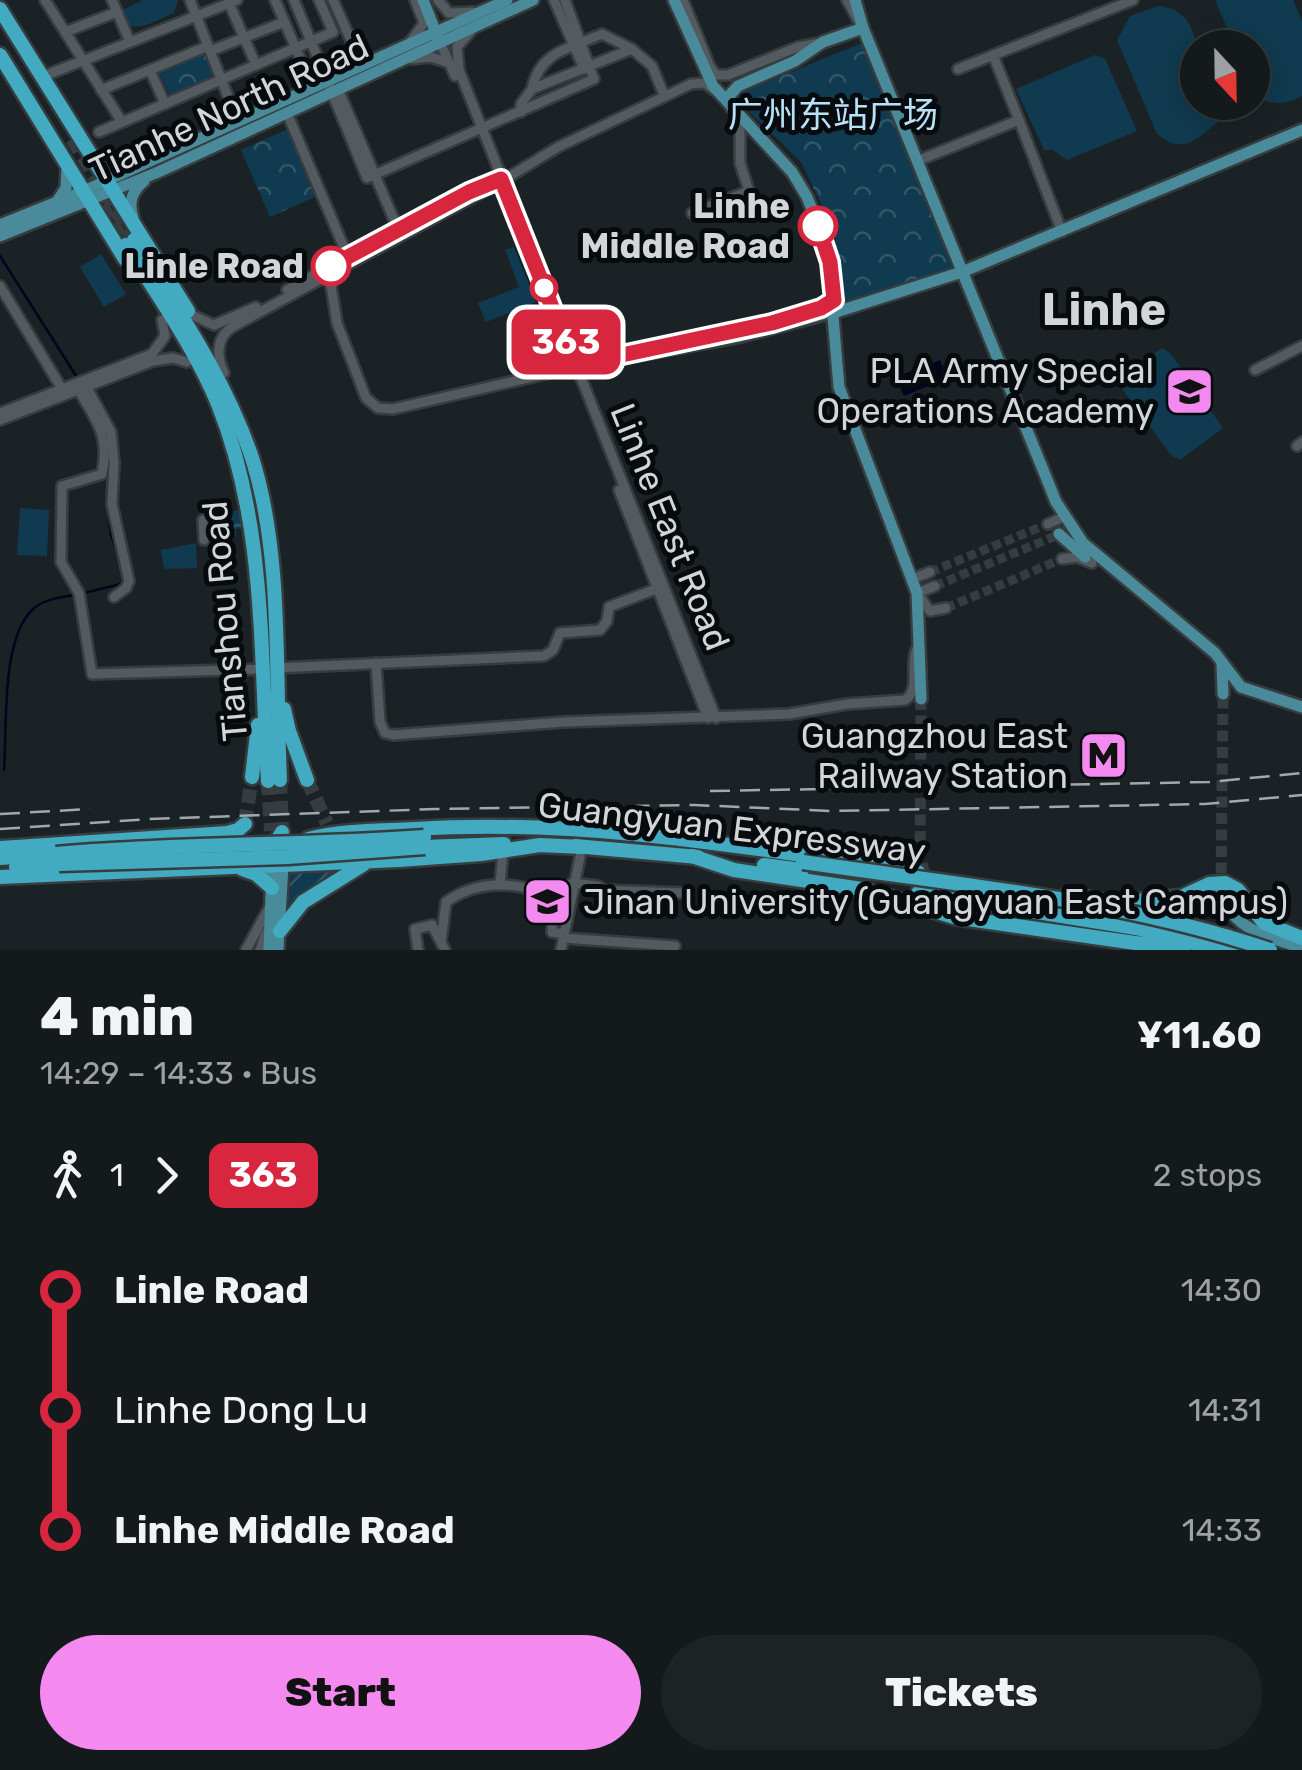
<!DOCTYPE html>
<html lang="en">
<head>
<meta charset="utf-8">
<style>
  :root { --surface:#141a1c; --page:#1d2325; --text:#f1f3f6; --muted:#9da1a3; --line:#33383b; --accent:#f489ef }
  body { margin:0; font-family:Rubik,"Noto Sans SC",sans-serif; background:var(--page); color:var(--text); height:100vh; display:flex; flex-direction:column; font-size:38px; white-space:nowrap }
  * { box-sizing:border-box; margin:0 }
  p { font-size:32px; color:var(--muted) }
  .icon { flex:none; width:55px; height:55px; fill:none; stroke:currentColor; stroke-width:2; stroke-linecap:round; stroke-linejoin:round }
  .map { position:relative; height:950px; overflow:hidden }
  .details { display:flex; flex-direction:column; background:var(--surface); flex:1 }
  .details>* { flex:none }
  .badge { padding:0 20px; border-radius:15px; font-size:35px; line-height:65px }
  .needle { width:65px; rotate:158deg }
  .buttons { position:absolute; left:1180px; top:30px; display:grid; gap:20px }
  .buttons a { display:grid; place-items:center; width:90px; height:90px; border-radius:50%; background:var(--surface); box-shadow:0 5px 25px #0003,0 0 0 2px var(--line); font-size:50px }
  .map>.badge { position:absolute; translate:-50% -50%; box-shadow:0 0 0 5px #fff }
  .legs { display:flex; align-items:center; gap:15px; height:110px; padding:0 40px; font-size:32px }
  .legs p { margin-inline-start:auto }
  .summary { display:flex; align-items:center; justify-content:space-between; height:170px; padding:0 40px }
  h1 { font-size:55px; font-weight:800; line-height:75px }
  .action { display:flex; gap:20px; margin-top:auto; padding:20px 40px }
  .action a { flex:1; height:115px; border-radius:60px; background:var(--accent); color:#111; font-size:40px; font-weight:800; line-height:115px; text-align:center }
  .action a+a { background:var(--page); color:var(--text) }
  ul { padding:0 40px; list-style:none }
  li { display:flex; align-items:center; gap:35px; height:120px; font-size:38px }
  li i { display:grid; place-items:center; width:15px; height:100%; margin:0 12px; background:currentColor }
  li i::after { content:''; width:25px; height:25px; margin:-12px; border:8px solid; border-radius:50%; background:var(--surface) }
  li p { margin-inline-start:auto }
  li:first-child i { background:linear-gradient(#0000 50%,currentColor 0) }
  li:last-child i { background:linear-gradient(currentColor 50%,#0000 0) }
  .map>svg:first-child { display:block }
</style>
</head>
<body>
<div class="map">
<svg width="1302" height="950" viewBox="0 0 1302 950">
  <defs>
    <pattern id="park-crowns" width="20" height="18" patternUnits="userSpaceOnUse" patternTransform="scale(2.5)"><rect width="20" height="18" fill="#103a4f"/><path d="M2 6a3 3 0 1 1 6 0M12 15a3 3 0 1 1 6 0" fill="none" stroke="#325668"/></pattern>
    <pattern id="garden-furrows" width="10" height="10" patternUnits="userSpaceOnUse" patternTransform="scale(2.5)"><rect width="10" height="10" fill="#103a4f"/><path d="M-1 1l2-2M0 10L10 0M9 11l2-2" fill="none" stroke="#325668"/></pattern>
  </defs>
  <rect width="100%" height="100%" fill="#1b2226"/>
  <g fill="#103a4f">
    <path d="M143 0H178L174 13C159 19 141 32 125 24L123 10Z"/>
    <path d="M1215 0H1293L1302 21V96C1288 104 1268 107 1255 94L1252 48 1235 47Z"/>
    <path d="M1158 6C1206 10 1198 67 1198 102L1221 103 1227 117C1203 128 1189 161 1157 134L1117 40 1130 16Z"/>
    <polygon points="1095,55 1105,59 1137,131 1067,160 1053,150 1044,150 1016,89"/>
    <polygon points="514,247 536,302 486,322 478,303 519,287 505,250"/>
    <polygon points="101,254 126,294 104,307 80,267"/>
    <polygon points="1162,348 1171,354 1223,428 1180,460 1171,455 1123,390 1119,379"/>
    <polygon points="20,508 49,510 47,556 17,555"/>
    <polygon points="196,543 197,568 164,569 161,550"/>
  </g>
  <g fill="url(#park-crowns)">
    <polygon points="862,43 954,266 857,303 839,300 835,233 801,162 738,101 739,93"/>
    <polygon points="202,48 214,77 170,96 157,68"/>
    <polygon points="288,129 317,196 270,217 241,150"/>
    <polygon points="239,510 243,528 236,529 236,536 207,537 205,516"/>
  </g>
  <polygon fill="url(#garden-furrows)" points="345,867 302,895 288,911 291,871"/>
  <polygon fill="#03041e" points="940,360 947,378 904,396 896,377"/>
  <g fill="none" stroke-linecap="round" stroke-linejoin="round">
    <g stroke="#03041e" stroke-width="2.5">
      <polyline points="0,256 78,379"/>
      <polyline points="109,454 107,502 111,535 120,560"/>
      <polyline points="84,593 121,584 124,577"/>
      <path d="M4 770C7 728 1 640 32 610 43 599 61 597 76 595"/>
    </g>
    <g stroke="#363d41" stroke-width="9" stroke-dasharray="9 4.5" stroke-linecap="butt">
      <polyline points="930,572 1048,524"/>
      <polyline points="935,586 1053,537"/>
      <polyline points="946,608 1062,559"/>
    </g>
    <g stroke="#363d41" stroke-width="11" stroke-dasharray="11 5.5" stroke-linecap="butt">
      <polyline points="921,699 920,857 926,877 943,897"/>
      <polyline points="1221,890 1223,694"/>
    </g>
    <g stroke="#363d41" stroke-width="14" stroke-dasharray="14 7" stroke-linecap="butt">
      <polyline points="72,139 134,240"/>
      <polyline points="91,188 126,245"/>
      <polyline points="280,780 282,832"/>
      <polyline points="307,780 327,823"/>
      <polyline points="268,781 271,831"/>
      <polyline points="245,824 252,777"/>
    </g>
    <defs>
      <g id="minor">
        <polyline points="45,0 122,122"/>
        <polyline points="112,0 130,42"/>
        <polyline points="190,0 238,122"/>
        <polyline points="275,0 313,88"/>
        <polyline points="294,0 367,178 594,79 565,0"/>
        <polyline points="333,0 362,65"/>
        <polyline points="438,0 449,13 473,12"/>
        <polyline points="554,0 584,69"/>
        <polyline points="683,0 710,67 716,75 728,75 798,47 820,43"/>
        <polyline points="847,0 860,24"/>
        <polyline points="229,3 256,65"/>
        <polyline points="471,31 457,47 459,70 716,718"/>
        <polyline points="65,32 117,12"/>
        <polyline points="411,41 424,23 415,0"/>
        <polyline points="440,42 455,76"/>
        <polyline points="210,51 284,22"/>
        <polyline points="411,59 431,57 449,63"/>
        <polyline points="958,69 1133,0"/>
        <polyline points="150,70 165,104"/>
        <polyline points="44,76 237,0"/>
        <polyline points="338,89 398,229"/>
        <path d="M532 89C539 52 570 48 602 34L632 49"/>
        <polyline points="101,90 208,46"/>
        <polyline points="521,112 521,104 532,89 632,49 652,66 664,95"/>
        <polyline points="287,113 348,257"/>
        <polyline points="1019,120 1062,232"/>
        <polyline points="99,132 333,32 319,0"/>
        <polyline points="917,161 1019,120 993,55"/>
        <polyline points="692,213 749,191 740,163 740,118"/>
        <polyline points="397,230 467,193"/>
        <polyline points="328,267 337,323 366,398 378,408 393,409 571,368 741,337 833,313"/>
        <polyline points="0,286 62,389"/>
        <polyline points="287,290 330,266"/>
        <polyline points="190,314 214,325 256,307"/>
        <path d="M626 354C681 343 789 330 833 301"/>
        <polyline points="1255,370 1302,346"/>
        <path d="M224 373C216 356 216 336 234 326L497 184 558 147 691 84 705 83 714 90"/>
        <polyline points="86,386 111,432 114,463 112,504 129,581 126,588 114,597"/>
        <path d="M78 389C97 422 110 435 102 474L62 486 61 562 79 593 92 674 261 669"/>
        <polyline points="0,413 152,354 165,336 162,320"/>
        <polyline points="0,420 153,361 173,358 187,362"/>
        <polyline points="1297,446 1302,442"/>
        <polyline points="619,490 708,718"/>
        <polyline points="203,520 204,540"/>
        <polyline points="1048,524 1061,518"/>
        <polyline points="1062,559 1077,557 1092,563"/>
        <polyline points="912,579 930,572"/>
        <polyline points="935,586 917,593 930,611 946,608"/>
        <path d="M376 663 380 722 385 733 393 735 564 722 789 714 847 704 905 700C922 688 908 664 918 646"/>
        <polyline points="276,668 544,656 553,650 560,633 600,630 607,621 609,607 661,587"/>
        <polyline points="572,883 598,886 602,890 684,893"/>
        <polyline points="500,885 503,851"/>
        <polyline points="563,938 675,946"/>
        <path d="M441 942 446 902C477 880 514 881 549 895L554 908 552 932 564 934"/>
        <polyline points="246,950 270,906"/>
        <polyline points="260,950 266,933"/>
        <polyline points="418,950 415,929 432,925 445,950"/>
        <polyline points="561,950 582,847"/>
      </g>
      <g id="major">
        <polyline points="423,0 438,38"/>
        <polyline points="674,0 713,86 792,172 807,197 827,246 839,387 917,593 921,699"/>
        <polyline points="855,0 863,28 1046,477 1056,502 1083,543 1215,653 1241,687 1302,707"/>
        <polyline points="732,108 729,96 738,86 795,61 823,42 863,28"/>
        <polyline points="56,203 66,188 67,166"/>
        <path d="M133 217C128 202 132 191 144 181"/>
        <polyline points="0,225 84,191 507,0"/>
        <polyline points="0,236 156,173 533,0"/>
        <polyline points="833,313 962,272 1302,130"/>
        <polyline points="1059,534 1085,557"/>
        <polyline points="1222,664 1223,694"/>
        <path d="M1221 890C1231 930 1267 936 1302 948"/>
        <polyline points="269,950 272,866"/>
        <polyline points="278,950 283,866"/>
      </g>
      <g id="highway">
        <polyline points="0,9 188,311"/>
        <polyline points="0,55 125,259"/>
        <path d="M134 240C178 311 227 381 253 461 283 559 275 677 280 780"/>
        <path d="M126 245C158 296 195 348 218 404 266 524 260 653 268 781"/>
        <polyline points="284,709 289,731 307,780"/>
        <polyline points="252,777 258,725"/>
        <path d="M308 839C343 830 379 831 415 829 583 818 751 848 918 872"/>
        <polyline points="575,846 698,857"/>
        <polyline points="425,847 504,844"/>
        <polyline points="0,848 227,833 238,830 245,824"/>
        <polyline points="270,852 282,832"/>
        <polyline points="692,856 734,870 862,889 954,917 1184,950"/>
        <polyline points="0,858 56,854"/>
        <polyline points="764,865 802,870"/>
        <polyline points="16,867 59,864"/>
        <polyline points="242,869 256,874 272,888"/>
        <polyline points="0,877 399,860 481,854 540,845 582,847"/>
        <polyline points="918,893 1136,928 1221,950"/>
        <polyline points="1068,894 1125,906"/>
        <polyline points="1117,903 1181,897 1209,884 1225,883 1238,890 1264,923 1302,938"/>
        <polyline points="280,931 303,902 364,864"/>
        <polyline points="1215,940 1244,950"/>
      </g>
    </defs>
    <use href="#minor" stroke="#373c3f" stroke-width="14"/>
    <use href="#major" stroke="#373c3f" stroke-width="16"/>
    <use href="#highway" stroke="#373c3f" stroke-width="19"/>
    <use href="#minor" stroke="#535b60" stroke-width="9"/>
    <use href="#major" stroke="#498b9a" stroke-width="11"/>
    <use href="#highway" stroke="#42abc1" stroke-width="14"/>
    <g stroke="#a3a8ab" stroke-width="2.5" stroke-dasharray="20 10" stroke-linecap="butt">
      <polyline points="710,791 1209,782 1302,773"/>
      <polyline points="0,814 90,809"/>
      <polyline points="0,829 150,819 436,809 694,805 831,811 1205,804 1302,795"/>
    </g>
    <defs>
      <g id="highway-bridge">
        <path d="M56 854C178 843 301 846 424 837"/>
        <path d="M803 862C959 885 1119 899 1270 950"/>
        <polyline points="59,864 288,857 425,847"/>
      </g>
    </defs>
    <use href="#highway-bridge" stroke="#373c3f" stroke-width="19" stroke-linecap="butt"/>
    <use href="#highway-bridge" stroke="#42abc1" stroke-width="14"/>
  </g>
  <g fill="none" stroke-linecap="round" stroke-linejoin="round">
    <defs>
      <polyline id="line-1" points="331,266 469,192 501,179 575,365 772,323 821,308 834,300 830,262 818,226"/>
    </defs>
    <use href="#line-1" stroke="#fff" stroke-width="22"/>
    <use href="#line-1" stroke="#d7263d" stroke-width="15"/>
  </g>
  <defs>
    <symbol id="university-square" viewBox="-11 -11 22 22"><rect x="-9" y="-9" width="18" height="18" rx="4" fill="#f489ef" stroke="#080b0d"/><path d="M0-5L7-2L0 1L-7-2ZM-4 1L0 2.5L4 1V4Q0 6-4 4Z" fill="#111"/></symbol>
    <symbol id="metro-square" viewBox="-11 -11 22 22"><rect x="-9" y="-9" width="18" height="18" rx="4" fill="#f489ef" stroke="#080b0d"/><path d="M-5.5 5V-5H-3L0 0L3-5H5.5V5H3V-.5L0 4L-3-.5V5Z" fill="#111"/></symbol>
  </defs>
  <g fill-rule="evenodd">
    <use href="#university-square" x="1162" y="364" width="55" height="55"/>
    <use href="#metro-square" x="1076" y="728" width="55" height="55"/>
    <use href="#university-square" x="520" y="874" width="55" height="55"/>
  </g>
  <g fill="#fff" stroke="#d7263d" stroke-width="5">
    <circle cx="818" cy="226" r="18"/>
    <circle cx="331" cy="266" r="18"/>
    <circle cx="544" cy="288" r="12"/>
  </g>
  <g text-anchor="middle" stroke-width="10" stroke-linejoin="round" paint-order="stroke">
    <g font-size="35" fill="#d2d6d9" stroke="#080b0d">
      <text transform="translate(229 108) rotate(-25)" y="12">Tianhe North Road</text>
      <text transform="translate(670 527) rotate(68)" y="12">Linhe East Road</text>
      <text transform="translate(225 621) rotate(-95)" y="12">Tianshou Road</text>
      <text transform="translate(732 828) rotate(7)" y="12">Guangyuan Expressway</text>
    </g>
    <g font-size="35" fill="#b8e0f8" stroke="#080b0d">
      <text x="833" y="127">广州东站广场</text>
    </g>
    <g font-size="35" font-weight="bold" fill="#d2d6d9" stroke="#080b0d" text-anchor="end">
      <text x="790" y="218">Linhe<tspan x="790" dy="40">Middle Road</tspan></text>
      <text x="304" y="278">Linle Road</text>
    </g>
    <g font-size="35" fill="#d2d6d9" stroke="#080b0d" text-anchor="end">
      <text x="1154" y="383">PLA Army Special<tspan x="1154" dy="40">Operations Academy</tspan></text>
      <text x="1068" y="748">Guangzhou East<tspan x="1068" dy="40">Railway Station</tspan></text>
      <text x="583" y="914" text-anchor="start">Jinan University (Guangyuan East Campus)</text>
    </g>
    <g font-size="45" font-weight="bold" fill="#d2d6d9" stroke="#080b0d">
      <text x="1104" y="325">Linhe</text>
    </g>
  </g>
</svg>
<div class="buttons">
<a><svg class="needle" viewBox="-14 -14 28 28"><path d="M0-13l5 13h-10z" fill="#e53935"/><path d="M0 13l5-13h-10z" fill="#9da1a3"/></svg></a>
</div>
<b class="badge" style="left:566px;top:342px;background:#d7263d;color:#fff">363</b>
</div>
<section class="details">
<div class="summary"><div><h1>4 min</h1><p>14:29 – 14:33 · Bus</p></div><b>¥11.60</b></div>
<div class="legs"><svg class="icon" aria-label="walk" viewBox="0 0 24 24"><circle cx="13" cy="4" r="2"/><path d="M13 8l-2 6 4 7M11 14l-3 7M7 12l3-4h3l4 4"/></svg>1<svg class="icon" aria-label="forward" viewBox="0 0 24 24"><path d="M9 5l7 7-7 7"/></svg><b class="badge" style="background:#d7263d;color:#fff">363</b><p>2 stops</p></div>
<ul>
<li><i style="color:#d7263d"></i><b>Linle Road</b><p>14:30</p></li>
<li><i style="color:#d7263d"></i><span>Linhe Dong Lu</span><p>14:31</p></li>
<li><i style="color:#d7263d"></i><b>Linhe Middle Road</b><p>14:33</p></li>
</ul>
<div class="action"><a>Start</a><a>Tickets</a></div>
</section>
</body>
</html>
